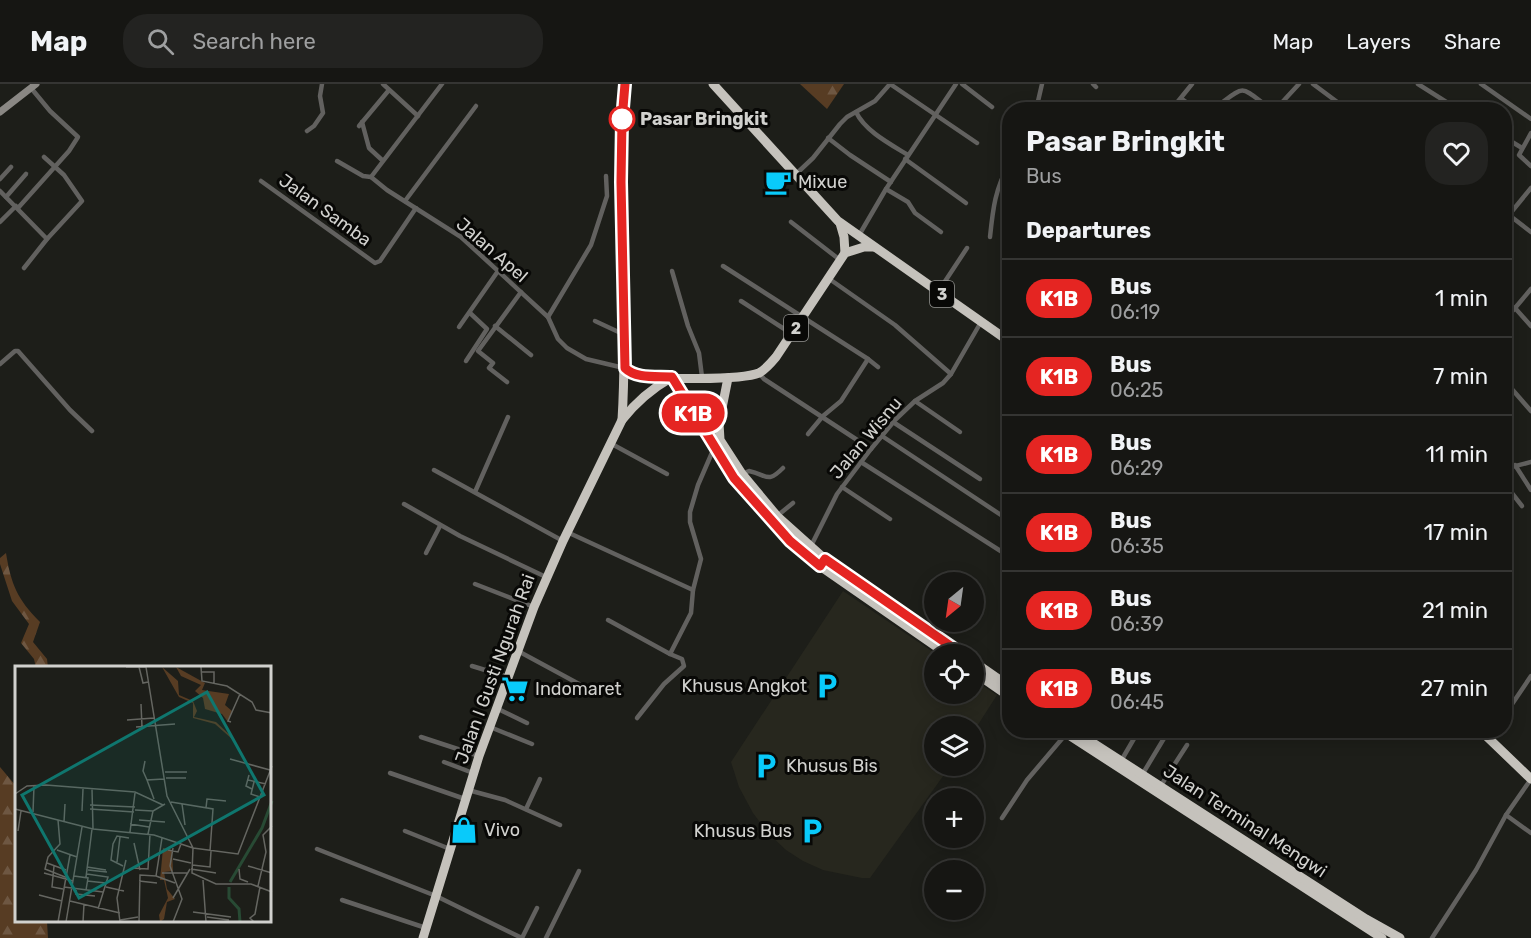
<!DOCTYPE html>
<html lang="en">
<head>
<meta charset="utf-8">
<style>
  :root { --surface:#161613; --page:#232321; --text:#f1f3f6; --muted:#9e9fa0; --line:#353533 }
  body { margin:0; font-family:Rubik,sans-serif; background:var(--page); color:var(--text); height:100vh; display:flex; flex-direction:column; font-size:22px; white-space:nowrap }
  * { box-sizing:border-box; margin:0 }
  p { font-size:20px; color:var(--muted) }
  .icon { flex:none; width:33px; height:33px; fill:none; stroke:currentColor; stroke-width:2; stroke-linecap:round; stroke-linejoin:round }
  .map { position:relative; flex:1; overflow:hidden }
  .panel { position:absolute; left:1002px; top:18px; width:510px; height:636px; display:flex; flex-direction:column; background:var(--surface); border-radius:24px; box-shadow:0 3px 15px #0003,0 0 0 2px var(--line) }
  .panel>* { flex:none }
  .badge { padding:0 12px; border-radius:20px; font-size:21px; line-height:39px }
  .needle { width:39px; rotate:209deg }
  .controls { position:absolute; left:924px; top:488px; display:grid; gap:12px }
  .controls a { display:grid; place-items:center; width:60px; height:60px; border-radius:50%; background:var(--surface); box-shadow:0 3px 15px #0003,0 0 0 2px var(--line); font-size:30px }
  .map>.badge { position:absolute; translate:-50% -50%; box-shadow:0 0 0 3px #fff }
  h2 { padding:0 24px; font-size:22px; line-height:54px }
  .round { display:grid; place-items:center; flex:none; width:63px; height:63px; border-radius:24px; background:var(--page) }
  .head { display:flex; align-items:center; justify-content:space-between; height:102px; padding:0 24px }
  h1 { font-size:28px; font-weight:700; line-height:45px }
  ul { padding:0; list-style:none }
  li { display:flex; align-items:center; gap:18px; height:78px; padding:0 24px; border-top:2px solid var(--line) }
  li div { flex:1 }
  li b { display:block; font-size:22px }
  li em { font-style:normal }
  li .badge { min-width:66px; font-weight:700; text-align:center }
  header { display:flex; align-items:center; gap:36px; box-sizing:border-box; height:84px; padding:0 30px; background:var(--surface); border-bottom:2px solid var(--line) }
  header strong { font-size:28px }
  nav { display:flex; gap:33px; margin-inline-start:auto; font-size:21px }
  .search { width:420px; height:54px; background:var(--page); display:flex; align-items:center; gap:15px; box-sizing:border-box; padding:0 21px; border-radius:24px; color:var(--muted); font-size:22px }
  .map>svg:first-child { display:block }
</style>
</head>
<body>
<header>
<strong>Map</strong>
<div class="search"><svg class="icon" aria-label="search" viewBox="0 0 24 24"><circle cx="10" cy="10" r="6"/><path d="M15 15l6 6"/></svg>Search here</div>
<nav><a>Map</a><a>Layers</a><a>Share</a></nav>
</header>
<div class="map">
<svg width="1531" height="854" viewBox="0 0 1531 854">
  <defs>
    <pattern id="forest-firs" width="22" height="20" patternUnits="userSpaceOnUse" patternTransform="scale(1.5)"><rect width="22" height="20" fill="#573c23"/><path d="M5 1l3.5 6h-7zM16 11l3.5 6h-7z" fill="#6e5742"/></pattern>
  </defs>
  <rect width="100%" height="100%" fill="#1d1e19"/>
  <polygon fill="#27271e" points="843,507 936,570 934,609 974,609 974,596 997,611 974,647 974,642 934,642 934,681 951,681 870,794 862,794 823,786 803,777 786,766 769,750 753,729 739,703 731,678"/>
  <g fill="url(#forest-firs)">
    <polygon points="800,0 844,0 827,25"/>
    <path d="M6 469C11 500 17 515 40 538L33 558 47 575 48 584H36L34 575 21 559 29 540 12 517 0 480V474Z"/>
    <polygon points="0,683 16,702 16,838 47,838 48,854 0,854"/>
  </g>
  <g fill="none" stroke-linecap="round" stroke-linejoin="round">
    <g stroke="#62615f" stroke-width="4.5">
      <polyline points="383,0 418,32"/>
      <polyline points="442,0 371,93 387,106 461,153 548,233 558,255 567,264 586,275 624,284"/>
      <polyline points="890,0 977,59"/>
      <polyline points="962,0 992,23"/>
      <polyline points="1093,0 1096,3"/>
      <polyline points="1313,0 1348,26"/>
      <polyline points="1418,0 1459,26"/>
      <polyline points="1481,0 1531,35"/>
      <polyline points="1182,15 1197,26"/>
      <polyline points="1129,19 1134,26"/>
      <polyline points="1036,26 1042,0"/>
      <polyline points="1171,26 1192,0"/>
      <path d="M1212 26C1248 0 1237 0 1272 26"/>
      <polyline points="1275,26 1299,0"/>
      <path d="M856 28C865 47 890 60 908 71"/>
      <polyline points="362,38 369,64 382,76"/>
      <polyline points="359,42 389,6"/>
      <polyline points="307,47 314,42 323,29 320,12 322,0"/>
      <polyline points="1531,49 1519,71 1531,82"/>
      <polyline points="1504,53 1522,64"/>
      <polyline points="828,54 850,71 891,98"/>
      <polyline points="905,75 966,119"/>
      <polyline points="337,77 363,92 371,93"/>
      <polyline points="796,90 813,74 840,40 847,33 875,17 890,0"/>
      <polyline points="0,95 11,83"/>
      <polyline points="261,97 375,179 380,177 416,124"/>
      <polyline points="886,105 908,118 915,129 941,148"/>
      <polyline points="0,107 47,155"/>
      <polyline points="6,113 26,90"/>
      <polyline points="405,117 476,22"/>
      <polyline points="18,124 69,67 78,53 50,27 31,4"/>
      <polyline points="1509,131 1531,148"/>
      <polyline points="1504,137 1531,104"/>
      <polyline points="0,138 16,122"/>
      <polyline points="791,138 840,176"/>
      <polyline points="858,153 886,105 956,0"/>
      <path d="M990 153C993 124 995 105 1010 78"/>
      <polyline points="723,182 868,275 878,283"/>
      <polyline points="24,184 47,155 82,117 64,91 44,73"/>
      <polyline points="672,187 688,242 699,269 702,293"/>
      <polyline points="828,194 895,241 951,290"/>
      <polyline points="1005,200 1010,203"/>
      <polyline points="938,208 967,164"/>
      <polyline points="741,217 792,250"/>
      <polyline points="1515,224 1531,242"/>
      <polyline points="548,233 591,161 607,112 606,92"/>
      <polyline points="595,237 625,251"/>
      <polyline points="1504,237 1531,205"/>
      <polyline points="495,242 531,271"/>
      <polyline points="459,243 498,187"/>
      <polyline points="466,277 487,245 470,229"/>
      <polyline points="0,280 15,267 18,267 70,326 92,347"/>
      <polyline points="759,289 764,295 871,365"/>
      <polyline points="1504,296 1531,327"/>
      <polyline points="507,298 489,284 493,279 478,267 521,208"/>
      <polyline points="915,317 960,348"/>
      <polyline points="893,338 980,395"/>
      <polyline points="808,350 823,332 841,317 868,275"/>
      <polyline points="882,352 1010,437"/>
      <polyline points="610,359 667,390"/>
      <polyline points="861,378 1010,473"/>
      <polyline points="1515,381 1531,406"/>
      <polyline points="1504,385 1531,378"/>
      <polyline points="434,386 563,457"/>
      <path d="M742 390 749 387C768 391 767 400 783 384"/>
      <polyline points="1504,399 1522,422"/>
      <polyline points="842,403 890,435"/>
      <polyline points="475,408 508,333"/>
      <polyline points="404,420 460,452 546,493"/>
      <polyline points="777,432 793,419"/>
      <polyline points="567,448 693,506 701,475 690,438 690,428 698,401 714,364"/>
      <polyline points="811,462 837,410 871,365 895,336 915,317 943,299 951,290 981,238"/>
      <polyline points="426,469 440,442"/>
      <polyline points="475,500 534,523"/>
      <polyline points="608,536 670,570"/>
      <polyline points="518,567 592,607 601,610 607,606"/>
      <polyline points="472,582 508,593"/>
      <polyline points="496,624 527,639"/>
      <polyline points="1504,632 1531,592"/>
      <polyline points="637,634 664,600 684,582 682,575 670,570 691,529 693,506"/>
      <polyline points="490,643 532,660"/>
      <polyline points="421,653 479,672"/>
      <polyline points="1121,677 1139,646"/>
      <polyline points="444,678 473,689"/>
      <polyline points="390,689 465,715"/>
      <polyline points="1142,691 1169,646"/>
      <polyline points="1160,703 1187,661"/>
      <polyline points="468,706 505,716 560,741"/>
      <polyline points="526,725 540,695"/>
      <polyline points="1506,731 1531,749"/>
      <polyline points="1002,734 1027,696 1066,650"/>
      <polyline points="405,747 450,765"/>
      <polyline points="317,765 436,812 522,854"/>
      <polyline points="342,816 426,844"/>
      <polyline points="522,854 537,824"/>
      <polyline points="546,854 579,787"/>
      <polyline points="1432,854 1476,786 1506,731 1531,695"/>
    </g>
    <polyline stroke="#8a8884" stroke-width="7" points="0,28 36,0"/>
    <g stroke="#c5c2bc" stroke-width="9">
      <polyline points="713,0 838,137 1010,258"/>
      <polyline points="840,139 844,153 845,169"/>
      <path d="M625 284C629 288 631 290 637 291 656 296 742 296 759 289 766 285 771 279 776 273L845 169 864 163H874"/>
      <polyline points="672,293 734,395 790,457 820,482 947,570"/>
      <polyline points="728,294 719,339 720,356 742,390 777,432 825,475 962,570"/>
      <path d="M622 336C629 224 614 112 625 0"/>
      <polyline points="974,578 1010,603"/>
      <polyline points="974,588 1010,613"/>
      <polyline points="1061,646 1382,854"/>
      <polyline points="1073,646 1366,835 1400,854"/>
      <polyline points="1480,646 1531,695"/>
      <path d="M423 854 479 672 534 523 563 457 622 336C636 318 651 305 672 293"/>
    </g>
  </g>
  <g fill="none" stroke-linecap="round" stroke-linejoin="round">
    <defs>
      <path id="line" d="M625 0 622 36 621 98 625 284C636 295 656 292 672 293L734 394 790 457 820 482 825 475 962 570"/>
    </defs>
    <use href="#line" stroke="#fff" stroke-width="14"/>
    <use href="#line" stroke="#e52522" stroke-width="9"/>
  </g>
  <defs>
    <symbol id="cafe-bare" viewBox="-9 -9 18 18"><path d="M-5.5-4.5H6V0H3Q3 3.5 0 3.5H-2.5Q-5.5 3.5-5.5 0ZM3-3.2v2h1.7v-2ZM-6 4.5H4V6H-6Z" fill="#09cafa" stroke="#080806" stroke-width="2.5" paint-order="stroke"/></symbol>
    <symbol id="parking-bare" viewBox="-9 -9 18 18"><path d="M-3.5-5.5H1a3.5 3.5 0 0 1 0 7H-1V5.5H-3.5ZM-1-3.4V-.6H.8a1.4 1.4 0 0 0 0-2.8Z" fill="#09cafa" stroke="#080806" stroke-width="2.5" paint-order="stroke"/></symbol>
    <symbol id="supermarket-bare" viewBox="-9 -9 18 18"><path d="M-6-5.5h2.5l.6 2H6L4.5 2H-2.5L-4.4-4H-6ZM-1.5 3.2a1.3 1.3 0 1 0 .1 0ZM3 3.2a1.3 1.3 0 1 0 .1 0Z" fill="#09cafa" stroke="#080806" stroke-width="2.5" paint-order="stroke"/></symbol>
    <symbol id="shop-bare" viewBox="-9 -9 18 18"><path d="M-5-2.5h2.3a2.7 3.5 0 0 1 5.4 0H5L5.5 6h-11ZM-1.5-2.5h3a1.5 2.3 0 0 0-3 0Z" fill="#09cafa" stroke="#080806" stroke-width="2.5" paint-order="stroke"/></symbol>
  </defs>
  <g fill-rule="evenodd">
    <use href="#cafe-bare" x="759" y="79" width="38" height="38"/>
    <use href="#parking-bare" x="808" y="583" width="38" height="38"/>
    <use href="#supermarket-bare" x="496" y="586" width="38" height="38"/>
    <use href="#parking-bare" x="747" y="663" width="38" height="38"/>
    <use href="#shop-bare" x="445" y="727" width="38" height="38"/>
    <use href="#parking-bare" x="793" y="728" width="38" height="38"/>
  </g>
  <circle fill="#fff" stroke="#e52522" stroke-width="3" cx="622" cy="35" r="12"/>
  <g text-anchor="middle" stroke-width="6" stroke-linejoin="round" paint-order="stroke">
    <g fill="#080806" stroke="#959592" stroke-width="1.5">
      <rect x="930" y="197" width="24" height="26" rx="4.5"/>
      <rect x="784" y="231" width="24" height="26" rx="4.5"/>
    </g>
    <g font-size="16" font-weight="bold" fill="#d1d1ce">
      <text x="942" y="216">3</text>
      <text x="796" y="250">2</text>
    </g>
    <g font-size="18" font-weight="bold" fill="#d1d1ce" stroke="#080806" text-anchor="start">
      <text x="640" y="41">Pasar Bringkit</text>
    </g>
    <g font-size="18" fill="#d1d1ce" stroke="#080806" text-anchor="start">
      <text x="798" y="104">Mixue</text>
      <text x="807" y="608" text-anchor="end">Khusus Angkot</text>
      <text x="535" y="611">Indomaret</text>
      <text x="786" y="688">Khusus Bis</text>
      <text x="484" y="752">Vivo</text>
      <text x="792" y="753" text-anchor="end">Khusus Bus</text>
    </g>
    <g font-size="18" fill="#d1d1ce" stroke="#080806">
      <text transform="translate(325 126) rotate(36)" y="6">Jalan Samba</text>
      <text transform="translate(492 166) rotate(41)" y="6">Jalan Apel</text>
      <text transform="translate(866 354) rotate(-50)" y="6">Jalan Wisnu</text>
      <text transform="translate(495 585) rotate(-70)" y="6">Jalan I Gusti Ngurah Rai</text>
      <text transform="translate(1245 737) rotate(33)" y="6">Jalan Terminal Mengwi</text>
    </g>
  </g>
  <g transform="translate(15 582)">
    <rect width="256" height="256" fill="#1d1e19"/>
    <path d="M147 1 163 15 164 29 178 35 182 45 179 51 201 56 218 72 217 73 200 58 178 52V37L164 31ZM161 1 190 17 187 24 214 28 210 39 217 45 213 56 207 48 190 43 188 32 180 25 186 19 166 10ZM148 182 157 184 158 205 149 206 152 223 160 233 152 236 149 253 145 256 144 249 153 232 149 214H145Z" fill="#573c23"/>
    <path fill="none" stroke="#284a34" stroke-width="3" d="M215 216 247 162 257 135M214 221V232L224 243 225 256"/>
    <path fill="none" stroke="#656661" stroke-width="1.5" d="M111 1H131M124 1 128 17 133 16M131 1 152 130 178 182 177 207 201 218H236L257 226M186 1 187 15 212 20 237 36 241 44 257 47M186 6H199V17M126 38 127 61M112 54 139 52M216 56 213 55 225 28M121 61 160 58M215 93 255 104M130 95 128 105 132 114M150 106H172M234 109 231 120 237 123M151 112H171M233 114 251 118M239 116 236 128 245 131M77 123 78 163M0 128 12 120 31 119 120 126 148 139M139 133 132 114 149 113M156 136 198 143 195 185M167 138 170 159M75 139 120 141M191 142 192 133 211 135M0 143 78 163 139 169 178 182M75 143 119 146M120 144 138 145M67 145 68 123M18 146 19 120M43 154 45 178 33 191 30 203 50 211M124 154 150 156M49 156 50 138M115 158 134 161M3 165 6 145M115 166 120 127M133 168 138 145 150 138M119 177 125 204M158 182 155 200 167 233 158 256M178 182 223 188 257 100M42 184 62 191M153 184 163 186 166 178M158 193 176 197M102 196 105 171M32 197 51 204M177 199 195 201 196 185M39 200 37 221 48 223M108 200 96 194 98 178 102 170 114 172M233 200 257 207M72 201 91 204M117 202 133 203 135 168M176 203 201 207M224 203 225 213 233 216M73 204 92 206M29 207 58 215M147 207H173M72 208 93 211 83 243M59 210 73 212 71 224M141 210 160 217M71 211 77 163M188 214 191 256M72 215 91 217M124 215 142 217M243 220 251 186 248 169 257 160M49 221 88 226M91 221 109 225M61 224V228L80 230M24 229 47 235M158 232 175 203M55 235 105 247M178 246 216 251M192 251 214 254M105 254 123 251M43 256 55 189M51 256 67 161M68 256 69 238M105 256 102 232 111 194M124 256 125 209 141 210 147 172M239 256 235 252 240 248 245 221"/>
    <path fill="#0f766e" fill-opacity="0.15" stroke="#0f766e" stroke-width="3" d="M192 26 249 129 64 232 7 129Z"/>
    <rect width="256" height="256" fill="none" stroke="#d1d1ce" stroke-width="3"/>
  </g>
</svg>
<div class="controls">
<a><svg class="needle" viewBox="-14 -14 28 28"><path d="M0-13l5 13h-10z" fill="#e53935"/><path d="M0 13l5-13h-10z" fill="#9e9fa0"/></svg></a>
<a><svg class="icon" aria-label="locate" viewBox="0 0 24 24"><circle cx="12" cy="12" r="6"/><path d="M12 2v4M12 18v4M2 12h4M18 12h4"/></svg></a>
<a><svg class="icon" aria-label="layers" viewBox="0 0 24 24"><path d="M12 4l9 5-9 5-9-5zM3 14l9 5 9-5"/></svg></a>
<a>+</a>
<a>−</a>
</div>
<b class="badge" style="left:693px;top:329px;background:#e52522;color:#fff">K1B</b>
<section class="panel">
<div class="head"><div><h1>Pasar Bringkit</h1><p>Bus</p></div><a class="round"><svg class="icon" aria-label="heart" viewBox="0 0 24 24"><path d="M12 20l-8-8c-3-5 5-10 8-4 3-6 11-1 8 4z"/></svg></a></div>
<h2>Departures</h2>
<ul>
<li><span class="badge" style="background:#e52522;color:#fff">K1B</span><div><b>Bus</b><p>06:19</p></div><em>1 min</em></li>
<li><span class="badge" style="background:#e52522;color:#fff">K1B</span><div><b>Bus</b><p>06:25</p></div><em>7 min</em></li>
<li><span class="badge" style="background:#e52522;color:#fff">K1B</span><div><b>Bus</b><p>06:29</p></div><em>11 min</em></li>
<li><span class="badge" style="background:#e52522;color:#fff">K1B</span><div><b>Bus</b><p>06:35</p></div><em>17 min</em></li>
<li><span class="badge" style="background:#e52522;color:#fff">K1B</span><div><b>Bus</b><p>06:39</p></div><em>21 min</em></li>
<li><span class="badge" style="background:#e52522;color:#fff">K1B</span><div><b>Bus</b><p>06:45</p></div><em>27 min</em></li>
</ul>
</section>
</div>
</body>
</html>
